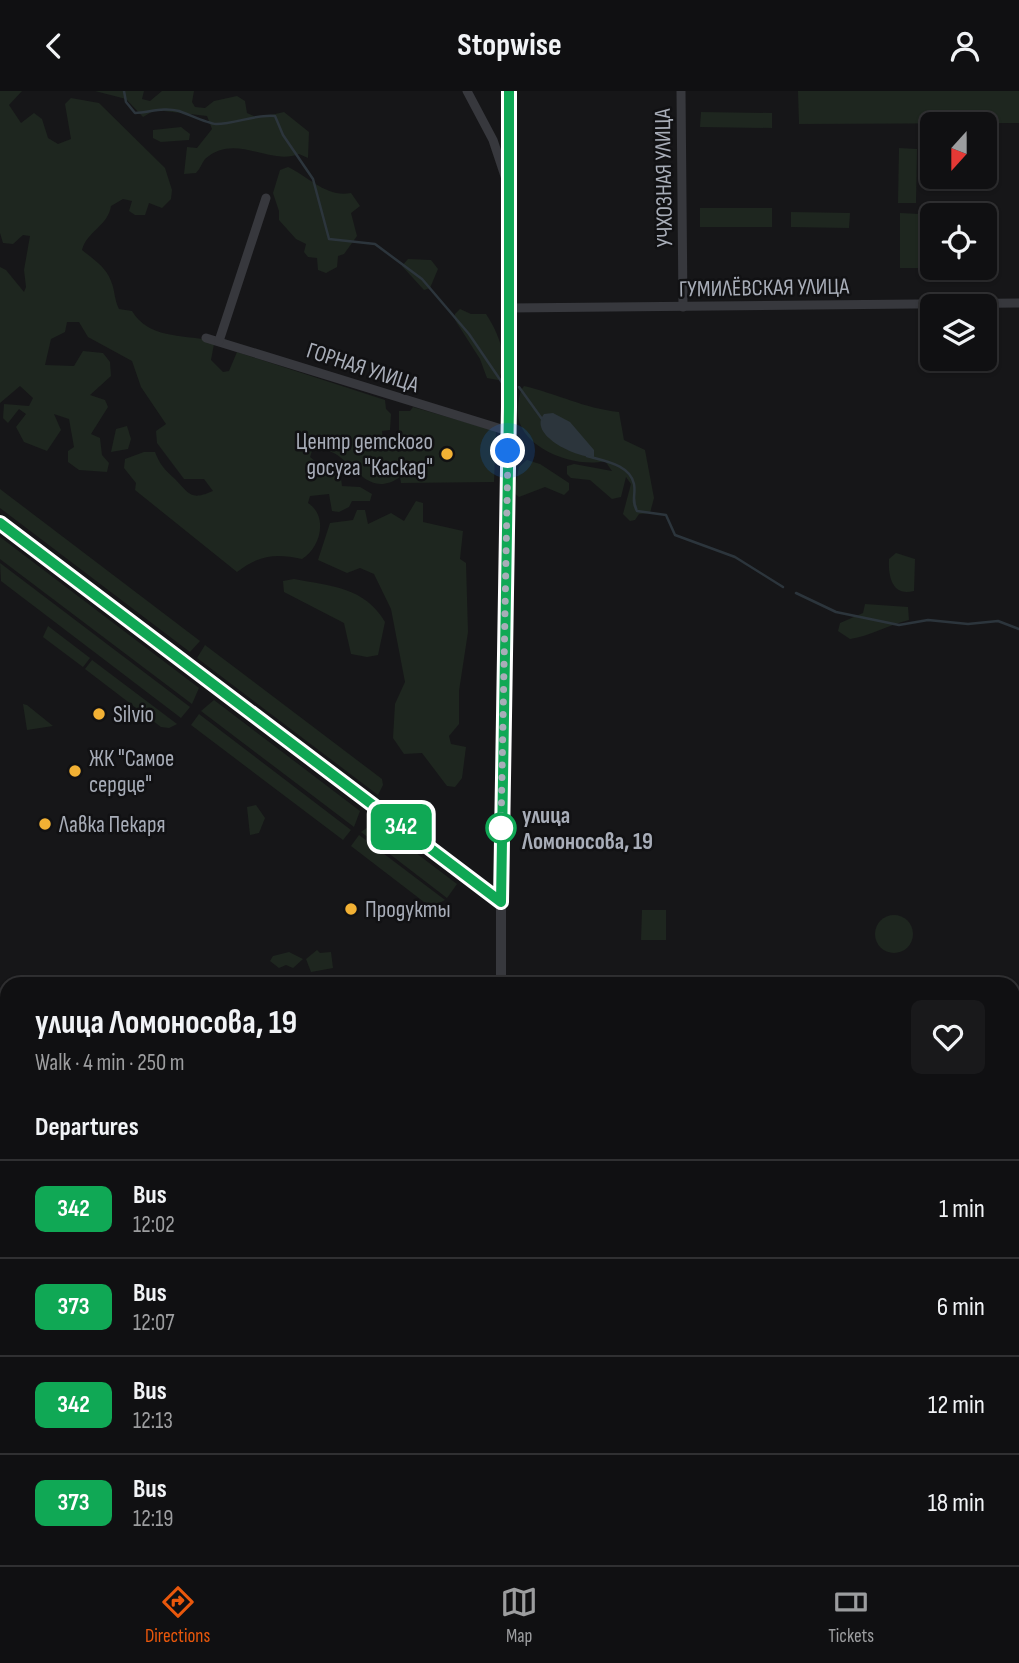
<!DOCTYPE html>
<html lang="en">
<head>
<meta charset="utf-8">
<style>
  :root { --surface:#101012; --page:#19191b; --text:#f1f3f6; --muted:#9c9d9f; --line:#303032; --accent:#ea580c }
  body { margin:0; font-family:"Sofia Sans Condensed",sans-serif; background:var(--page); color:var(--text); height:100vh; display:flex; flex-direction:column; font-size:26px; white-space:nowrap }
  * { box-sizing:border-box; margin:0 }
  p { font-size:23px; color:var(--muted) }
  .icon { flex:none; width:38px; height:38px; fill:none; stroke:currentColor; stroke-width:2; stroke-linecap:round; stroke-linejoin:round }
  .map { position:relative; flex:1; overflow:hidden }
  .details { position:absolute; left:0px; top:886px; width:1020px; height:590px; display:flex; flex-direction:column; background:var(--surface); border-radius:21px 21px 0 0; box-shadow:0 2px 5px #0004,0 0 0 2px var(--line) }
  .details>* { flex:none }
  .badge { padding:0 14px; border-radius:10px; font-size:24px; line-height:46px }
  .needle { width:46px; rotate:201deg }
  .controls { position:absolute; left:920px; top:21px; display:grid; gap:14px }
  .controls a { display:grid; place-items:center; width:77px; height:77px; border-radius:10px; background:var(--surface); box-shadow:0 2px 5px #0004,0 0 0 2px var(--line); font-size:35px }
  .you { position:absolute; width:35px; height:35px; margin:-18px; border:5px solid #fff; border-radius:50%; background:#1a73e8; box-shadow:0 0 0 10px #1a73e833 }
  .map>.badge { position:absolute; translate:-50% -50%; box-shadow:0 0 0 4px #fff }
  h2 { padding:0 35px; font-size:26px; line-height:63px }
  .round { display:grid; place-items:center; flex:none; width:74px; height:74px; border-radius:10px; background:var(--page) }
  .overview { display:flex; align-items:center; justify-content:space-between; height:119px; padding:0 35px }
  h1 { font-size:33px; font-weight:700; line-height:52px }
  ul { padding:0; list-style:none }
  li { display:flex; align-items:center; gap:21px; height:98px; padding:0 35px; border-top:2px solid var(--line) }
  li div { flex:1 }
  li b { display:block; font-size:26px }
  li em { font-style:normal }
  li .badge { min-width:77px; font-weight:700; text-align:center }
  header { display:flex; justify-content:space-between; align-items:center; height:91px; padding:0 35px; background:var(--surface); font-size:32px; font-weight:700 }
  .tabs { display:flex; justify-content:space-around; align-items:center; height:98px; border-top:2px solid var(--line); background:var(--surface); font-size:19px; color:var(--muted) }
  .tabs a { display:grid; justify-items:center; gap:4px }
  .tabs .selected { color:var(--accent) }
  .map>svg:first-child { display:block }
</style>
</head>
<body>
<header><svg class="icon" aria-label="back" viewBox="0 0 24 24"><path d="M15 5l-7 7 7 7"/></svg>Stopwise<svg class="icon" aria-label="person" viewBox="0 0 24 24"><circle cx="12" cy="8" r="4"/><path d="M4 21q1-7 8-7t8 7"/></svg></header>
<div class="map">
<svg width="1019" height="1474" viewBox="0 0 1019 1474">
  <rect width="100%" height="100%" fill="#161618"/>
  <polygon fill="#222225" points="0,924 7,929 7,1157 3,1158 0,1002 5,1001 0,966"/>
  <g fill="#1e261f">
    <path d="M0 0H22L9 14 21 32 34 22 42 28 48 47 58 53 71 48 65 13 71 7 99 12 165 77 172 99 171 108 162 117 149 112 145 124H135L129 120 132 110 123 108 111 115C108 135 87 140 82 159 93 168 106 176 111 190 115 199 114 208 119 218L132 220C148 247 181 244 210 249L214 253 211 269 223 281 229 280 237 261 385 309 386 318 391 323 390 339 382 340 383 351 399 361V320H410L413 316 496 340 494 391 401 392 400 386C373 405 359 381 340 366 334 361 326 359 320 355L312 360 310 366 321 375 340 380 342 395 360 396 372 403 370 410H352L349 416 339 421 332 420 329 403 310 405 308 412C329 426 320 457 302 468 276 462 259 464 237 481L135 399 136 392 124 377 125 368 144 361H155C160 374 165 379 175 388 190 403 190 410 213 400L204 388H184L157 352 156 340 166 333 141 296 132 270 88 246 79 231H67L65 241 51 248 45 274 74 275 83 260 103 262 110 271 111 285 90 304 105 309 108 316 91 343 100 347 102 364 109 372 107 381 79 379 68 371V360L74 356 69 328 54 323 61 339 47 360 24 351 16 336 26 323 19 318 8 332 3 327 4 313 29 315 33 307 20 295 0 312V176L6 179 24 201 26 196 24 179 30 145 23 144 13 153 3 152 0 142Z"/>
    <path d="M95 0H144L142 8 150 10 162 0H194L192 11 195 16 205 17 214 10 237 5 245 10 247 22 258 27 284 21 309 41 308 67 299 63C268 75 236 41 205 68 202 72 200 78 196 82L184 83 187 56 197 57 212 38 207 25 155 19 143 26 126 8Z"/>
    <polygon points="798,0 1019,0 1019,32 799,33"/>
    <polygon points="701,21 772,22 772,37 700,36"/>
    <polygon points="181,36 190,43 189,49 161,51 153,47 153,39"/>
    <polygon points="899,57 917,58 916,112 898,112"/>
    <path d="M288 76C309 86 327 107 351 102L360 115 351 122 357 145 344 163 338 165 337 176 326 182 318 179 317 167 308 166 304 161 306 153 296 148 279 129V120L273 102 280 79Z"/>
    <rect x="700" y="117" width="72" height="19"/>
    <polygon points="791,121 850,122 849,137 791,136"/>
    <polygon points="900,122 919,123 918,177 900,177"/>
    <polygon points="408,168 431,169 438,178 430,197 424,199 402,175"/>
    <path d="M460 218 471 223H486C498 241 510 269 498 289L487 287 480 268 455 229V223Z"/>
    <path d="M524 295C558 303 583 317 619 321L624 349 645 359 654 407 650 422 639 423 635 429 630 430 623 423 631 393 626 386 621 406 612 408 590 389 571 387 567 383V375L574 373 612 380 605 370C574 378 513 355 518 316 519 308 519 301 524 295Z"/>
    <polygon points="127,335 131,348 128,358 111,361 116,338"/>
    <polygon points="527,369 540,373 569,392 569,399 564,404 545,396 519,406 514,402 519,376"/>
    <polygon points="0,398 200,550 190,561 0,417"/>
    <polygon points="416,410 423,412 423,431 463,440 460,468 466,472 468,541 459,600 459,633 449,645 451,653 466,656 462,687 455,696 447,695 422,662 404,663 393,647 395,613 405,591 391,518 374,483 360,477 347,482 318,469 330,432 353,429 357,419 365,419 368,433 391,422 404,430"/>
    <polygon points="0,446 199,597 192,613 0,468"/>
    <path d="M896 462 915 468 914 500C892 506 888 485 889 468Z"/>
    <polygon points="0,472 190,616 181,627 1,490"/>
    <path d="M294 488C330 495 365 496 385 531L378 564 367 566 351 563 344 532 284 501 283 490Z"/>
    <path d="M865 513 908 516 909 529C887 534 871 545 850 548L838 540 840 532 863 522Z"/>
    <polygon points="48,535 90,567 83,576 43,546"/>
    <polygon points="205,554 382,688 383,694 378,704 197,567"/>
    <polygon points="92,569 177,633 169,637 161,636 85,578"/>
    <polygon points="214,609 360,720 354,736 201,620"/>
    <polygon points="23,613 27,614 53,635 27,639"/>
    <polygon points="199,623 351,739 343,749 191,634"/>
    <polygon points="256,714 265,727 259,742 250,744 247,716"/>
    <polygon points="375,731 457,793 447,807 361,741"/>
    <polygon points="359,744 445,809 435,814 424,811 351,755"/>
    <polygon points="642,819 666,819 666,849 641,849"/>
    <circle cx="894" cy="843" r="19"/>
    <polygon points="317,859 320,862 331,861 333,877 311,881 306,868"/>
    <polygon points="289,861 303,868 293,877 286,874 279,877 270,870 273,865"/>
    <polygon points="7,1024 7,1099 0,1025"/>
    <polygon points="0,1342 7,1344 7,1468 234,1468 248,1474 0,1474"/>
    <polygon points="275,1468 410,1472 414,1474 292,1474"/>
  </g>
  <path fill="#2c353c" d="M553 322 570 331 594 359V366C577 367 527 344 544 323Z"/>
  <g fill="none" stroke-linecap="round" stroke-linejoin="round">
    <g stroke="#2c353c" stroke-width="2.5">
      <path d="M124 0 126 11 135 22C151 21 163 16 179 20 188 23 209 33 216 33 236 33 255 23 275 25L283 44 313 88 329 148 375 153 422 188 469 243 503 293"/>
      <polyline points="519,296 542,328"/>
      <path d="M587 365C603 370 630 373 634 393 636 404 631 409 637 420L666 424 675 444 735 466 783 496"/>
      <polyline points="796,502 836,521 899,534 928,529 968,533 998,530 1019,538"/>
      <polyline points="0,1384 7,1388"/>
      <polyline points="124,1468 126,1474"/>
    </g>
    <g stroke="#37383d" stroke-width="9">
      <polyline points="467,0 493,49 506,88"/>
      <polyline points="681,0 683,216"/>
      <polyline points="509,217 1019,212"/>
      <polyline points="206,247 508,340"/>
      <polyline points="219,250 266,107"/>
      <polyline points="501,811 509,316 509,0"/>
      <polyline points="1013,1172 1019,1165"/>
      <polyline points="0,1334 7,1336"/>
      <polyline points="252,1468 268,1474"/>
      <polyline points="969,1474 969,1468"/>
    </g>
    <g stroke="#37383d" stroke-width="10">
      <polyline points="0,432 501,811 501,892"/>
      <polyline points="495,1474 496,1468"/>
    </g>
  </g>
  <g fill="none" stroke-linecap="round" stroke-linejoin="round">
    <defs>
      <polyline id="line" points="0,432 501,811 509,316 509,0"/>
    </defs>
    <use href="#line" stroke="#fff" stroke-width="16"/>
    <use href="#line" stroke="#10a855" stroke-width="10"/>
    <polyline stroke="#a8adb8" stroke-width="7" stroke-dasharray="0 12.6" points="501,737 508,360"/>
  </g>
  <g fill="#f2b134" stroke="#111113" stroke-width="2.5">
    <circle cx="447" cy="363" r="7"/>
    <circle cx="99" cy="623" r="7"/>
    <circle cx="75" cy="680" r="7"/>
    <circle cx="45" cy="733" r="7"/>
    <circle cx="351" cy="818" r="7"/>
  </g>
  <circle fill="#fff" stroke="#10a855" stroke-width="3.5" cx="501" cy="737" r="14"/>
  <g text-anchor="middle" stroke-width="5" stroke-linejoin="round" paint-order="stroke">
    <g font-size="23" fill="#a8adb8" stroke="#111113">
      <text transform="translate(663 87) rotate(-91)" y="8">УЧХОЗНАЯ УЛИЦА</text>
      <text transform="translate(764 196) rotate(-1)" y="8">ГУМИЛЁВСКАЯ УЛИЦА</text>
      <text transform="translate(363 276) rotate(18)" y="8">ГОРНАЯ УЛИЦА</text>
    </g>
    <g font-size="23" fill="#a8adb8" stroke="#111113" text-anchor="start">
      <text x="433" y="358" text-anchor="end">Центр детского<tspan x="433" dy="26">досуга "Каскад"</tspan></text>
      <text x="113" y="631">Silvio</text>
      <text x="89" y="675">ЖК "Самое<tspan x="89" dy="26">сердце"</tspan></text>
      <text x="59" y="741">Лавка Пекаря</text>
      <text x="365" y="826">Продукты</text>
    </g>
    <g font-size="23" font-weight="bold" fill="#a8adb8" stroke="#111113" text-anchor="start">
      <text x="522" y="732">улица<tspan x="522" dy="26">Ломоносова, 19</tspan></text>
    </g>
  </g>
</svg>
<div class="controls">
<a><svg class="needle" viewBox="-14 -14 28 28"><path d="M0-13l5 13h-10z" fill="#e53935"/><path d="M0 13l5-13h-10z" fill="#9c9d9f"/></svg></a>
<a><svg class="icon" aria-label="locate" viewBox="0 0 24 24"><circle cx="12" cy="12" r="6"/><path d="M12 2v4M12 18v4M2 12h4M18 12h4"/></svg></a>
<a><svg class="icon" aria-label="layers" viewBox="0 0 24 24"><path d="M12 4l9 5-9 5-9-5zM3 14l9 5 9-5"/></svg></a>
</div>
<div class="you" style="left:508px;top:360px"></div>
<b class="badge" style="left:401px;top:736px;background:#10a855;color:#fff">342</b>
<section class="details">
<div class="overview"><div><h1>улица Ломоносова, 19</h1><p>Walk · 4 min · 250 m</p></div><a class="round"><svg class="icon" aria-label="heart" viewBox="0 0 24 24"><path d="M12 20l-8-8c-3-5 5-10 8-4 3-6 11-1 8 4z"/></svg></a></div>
<h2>Departures</h2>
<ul>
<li><span class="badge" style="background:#10a855;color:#fff">342</span><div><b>Bus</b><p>12:02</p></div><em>1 min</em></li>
<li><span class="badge" style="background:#10a855;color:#fff">373</span><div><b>Bus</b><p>12:07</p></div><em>6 min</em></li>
<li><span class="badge" style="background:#10a855;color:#fff">342</span><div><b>Bus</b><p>12:13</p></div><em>12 min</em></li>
<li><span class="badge" style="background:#10a855;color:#fff">373</span><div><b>Bus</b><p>12:19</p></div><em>18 min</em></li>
</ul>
</section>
</div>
<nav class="tabs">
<a class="selected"><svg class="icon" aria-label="directions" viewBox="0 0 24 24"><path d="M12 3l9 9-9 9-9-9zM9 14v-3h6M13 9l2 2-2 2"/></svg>Directions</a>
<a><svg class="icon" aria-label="map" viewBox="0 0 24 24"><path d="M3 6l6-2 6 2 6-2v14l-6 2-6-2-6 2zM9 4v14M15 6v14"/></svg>Map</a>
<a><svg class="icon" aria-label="tickets" viewBox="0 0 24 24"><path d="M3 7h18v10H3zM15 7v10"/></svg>Tickets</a>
</nav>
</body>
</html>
